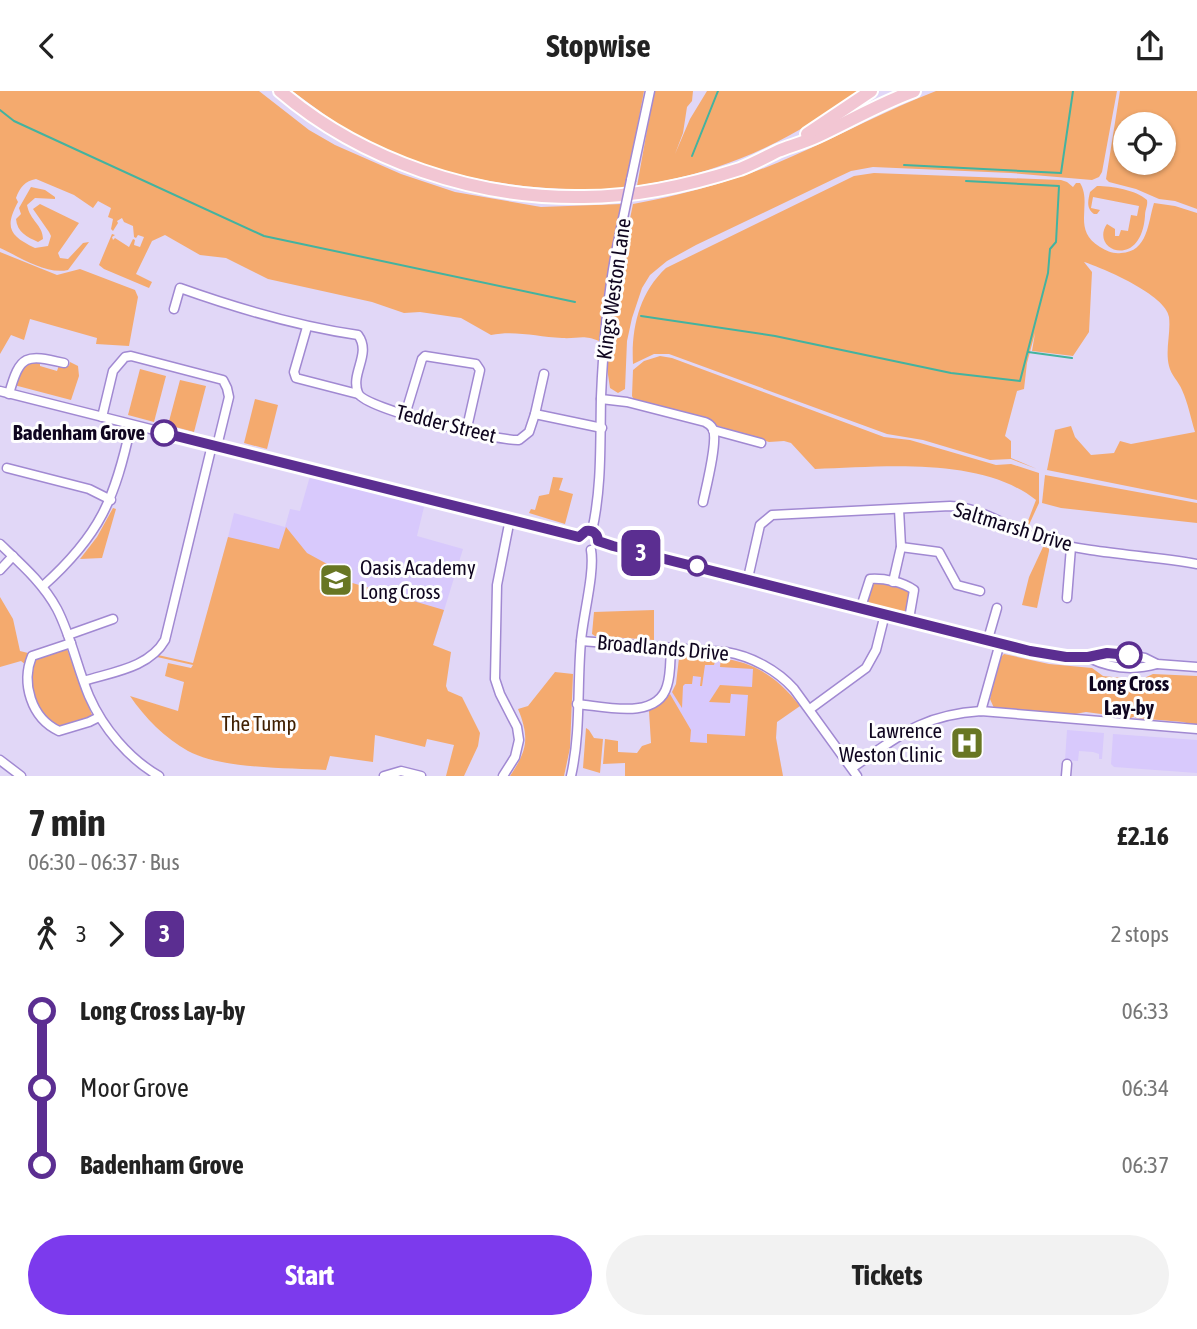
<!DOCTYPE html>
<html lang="en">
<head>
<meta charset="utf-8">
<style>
  :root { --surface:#fff; --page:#f2f2f2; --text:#222; --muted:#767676; --accent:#7c3aed }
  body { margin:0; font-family:"Asap Condensed",sans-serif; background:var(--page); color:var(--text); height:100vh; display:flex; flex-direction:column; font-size:26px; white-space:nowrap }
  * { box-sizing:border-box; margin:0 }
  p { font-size:23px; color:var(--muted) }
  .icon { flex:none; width:38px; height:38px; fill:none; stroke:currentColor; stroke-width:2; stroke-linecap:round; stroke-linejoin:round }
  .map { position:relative; height:685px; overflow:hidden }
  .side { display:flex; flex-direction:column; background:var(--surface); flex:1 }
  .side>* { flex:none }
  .badge { padding:0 14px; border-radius:10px; font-size:24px; line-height:46px }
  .buttons { position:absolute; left:1113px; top:21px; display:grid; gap:14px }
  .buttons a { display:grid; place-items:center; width:63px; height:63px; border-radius:50%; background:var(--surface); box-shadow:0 2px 5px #0004; font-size:35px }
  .map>.badge { position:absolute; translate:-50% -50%; box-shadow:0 0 0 4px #fff }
  .legs { display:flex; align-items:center; gap:10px; height:77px; padding:0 28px; font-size:23px }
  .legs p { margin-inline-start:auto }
  .summary { display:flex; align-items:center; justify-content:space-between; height:119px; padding:0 28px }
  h1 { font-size:38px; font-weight:700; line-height:52px }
  .cta { display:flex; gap:14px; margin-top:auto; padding:14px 28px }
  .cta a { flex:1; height:80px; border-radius:42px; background:var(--accent); color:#fff; font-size:28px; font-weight:700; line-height:80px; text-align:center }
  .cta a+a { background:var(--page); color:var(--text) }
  ul { padding:0 28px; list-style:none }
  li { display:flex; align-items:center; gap:24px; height:77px; font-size:26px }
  li i { display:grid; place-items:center; width:10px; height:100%; margin:0 9px; background:currentColor }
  li i::after { content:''; width:18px; height:18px; margin:-9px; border:5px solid; border-radius:50%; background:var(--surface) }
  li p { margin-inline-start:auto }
  li:first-child i { background:linear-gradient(#0000 50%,currentColor 0) }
  li:last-child i { background:linear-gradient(currentColor 50%,#0000 0) }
  header { display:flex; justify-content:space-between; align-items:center; height:91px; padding:0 28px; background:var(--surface); font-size:32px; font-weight:700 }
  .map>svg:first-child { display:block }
</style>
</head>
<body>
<header><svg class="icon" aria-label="back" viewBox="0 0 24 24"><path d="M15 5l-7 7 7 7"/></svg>Stopwise<svg class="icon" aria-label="share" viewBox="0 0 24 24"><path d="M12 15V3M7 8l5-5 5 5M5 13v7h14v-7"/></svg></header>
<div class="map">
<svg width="1197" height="685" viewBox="0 0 1197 685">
  <rect width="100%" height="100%" fill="#e1d7f7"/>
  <g fill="#d8c9fc">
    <polygon points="310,385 424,416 417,445 463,458 433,555 209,523 234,422 285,436 290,418 300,420"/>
    <polygon points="684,563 737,569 778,590 789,602 800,615 777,631 776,647 783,685 654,685 649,620 668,607 676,593 679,567"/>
    <polygon points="1067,639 1104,642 1102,668 1099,668 1099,663 1093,661 1079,660 1078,670 1065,669"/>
    <polygon points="1113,643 1197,649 1197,682 1114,676 1111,673"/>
  </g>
  <g fill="#f4aa6e" fill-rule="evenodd">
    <path d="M0 0H259L309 39 335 54 401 83 455 101 541 116 622 113 604 205 599 250C583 243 578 248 562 247 538 246 515 239 491 244L461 227 420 221 404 222 372 211 268 188 226 167 200 164 165 144 152 150 136 183 152 191 149 197 104 178 99 174 112 143 115 144 112 146 113 149 115 147 129 156 133 148 135 149 134 154 140 156 144 146 138 144 136 147 134 146 133 135 124 131 122 127 117 130 118 132 113 140 111 138 113 128 108 126 111 117 98 110 93 117 74 104 36 88C25 90 20 96 16 107L18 111C4 137 10 145 35 157L48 155 51 145 49 141 33 118 40 113 79 132 58 162 60 167 68 168 83 152 89 151 68 179C46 184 20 166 0 157Z"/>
    <path d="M292 0H644L626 97C538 103 449 90 369 51 341 37 317 18 292 0Z"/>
    <path d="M654 0H693L692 10 687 16 683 42 675 63 690 28 707 0H862C816 30 770 59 717 76 691 85 664 90 637 95Z"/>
    <path d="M936 0H1117L1102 81 1099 86 1092 89 1011 82 873 76 851 80 836 87 696 154 667 170 650 184 642 197 632 227 627 250 625 298 618 302 610 297 607 277 613 210 633 113C688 103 742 88 793 65 841 44 886 19 936 0Z"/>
    <path d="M1120 0H1197V118L1175 110 1159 108 1136 98 1109 91 1106 88ZM1125 33H1164V72H1125Z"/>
    <path d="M874 82 1061 89 1067 91 1073 96 1076 92H1080C1093 113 1071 139 1100 156 1107 160 1113 163 1121 162 1148 161 1148 131 1154 112L1175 115 1197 122V409L1047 379 1055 339 1071 335 1075 346 1091 364 1114 362 1120 350 1131 353 1195 341C1191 328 1188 312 1182 299 1179 291 1171 284 1169 275 1165 259 1171 242 1169 226 1166 204 1103 177 1084 171L1092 181 1089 241 1073 265 1032 260 1035 242 1027 272 1024 298 1017 300 1005 345 1011 350V367L1037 378 1011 368 990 369 923 349 887 343 669 263H654L633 273C631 238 639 202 666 177L854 85Z"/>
    <path d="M1097 95C1112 95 1136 99 1147 109 1148 115 1145 118 1145 125 1141 180 1089 159 1107 133L1115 138V145H1119L1121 139 1128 140 1131 124 1137 125 1139 115 1093 106 1091 117 1100 119 1097 123H1094C1086 117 1088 110 1090 101Z"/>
    <path d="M31 96 45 99 55 106V108L35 107 27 114C30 130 43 134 43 148L38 151C27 146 17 141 16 128L21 123 19 117Z"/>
    <polygon points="0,161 57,184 80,178 135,199 138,206 129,255 96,253 97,247 30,228 24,249 11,244 0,263"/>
    <path d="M660 265 672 267 884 346 910 349 996 374 1011 373 1039 382V412L1028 436 1026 435 1036 409C980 365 882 376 815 378L791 352 784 350 769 351 715 334 710 330 635 311 632 305 633 279 644 270Z"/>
    <polygon points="40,269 40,275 57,280 59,274 69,275 70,271 78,275 79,285 71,309 14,294 24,274"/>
    <polygon points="140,278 166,285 154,331 128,324"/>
    <polygon points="180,289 206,295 194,341 168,334"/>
    <polygon points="255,308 278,314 267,358 244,352"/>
    <polygon points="1045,384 1197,412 1197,432 1061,417 1042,412"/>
    <polygon points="553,386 563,387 559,399 573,403 565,433 529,422 531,418 535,419 539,405 549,403"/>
    <polygon points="113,417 116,418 102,467 80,468 97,446"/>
    <path d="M286 436 307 462 329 474 349 491 444 519 433 554 451 561 446 595 448 600 462 606 480 642 478 655 464 685H446L454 654 427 648 425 656 375 644 373 671 330 665 326 679C289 677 221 678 188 660 165 647 145 627 130 605L178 620 184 591 165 585 168 572 191 577 193 574 157 566 158 564 193 572 228 446 279 458Z"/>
    <polygon points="1043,456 1049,457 1049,460 1037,517 1022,514 1029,486"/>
    <polygon points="877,490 911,500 906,520 901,522 869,512 867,508 872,491"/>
    <polygon points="0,506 13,528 20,560 28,562 26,574 21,570 0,576"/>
    <polygon points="654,519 654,549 595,545 592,543 594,521"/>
    <path d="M64 556 67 558 92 624 90 627 60 637C35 625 23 591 36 566Z"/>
    <polygon points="684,563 716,567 714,574 705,574 702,595 700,595 701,586 693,585 692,593 685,593 683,595 682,617 672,601 676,593 679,567"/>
    <polygon points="1004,563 1049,573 1092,577 1103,585 1122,587 1122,595 1134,596 1135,588 1142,588 1153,583 1197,585 1197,635 1183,631 1135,627 1135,625 1131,627 1086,621 1069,624 994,617 990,608 1000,567"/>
    <path d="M721 567C757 572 778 587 800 615L777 631 776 647 783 685H625V672L603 673 605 648 618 650V661L637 662 642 655 651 652 649 620 670 603 691 639 690 651 707 652V643L745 645 748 604 731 603 730 612 709 611 720 594 752 596 753 578 720 576Z"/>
    <path d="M555 581 573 583 570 657 564 685H510C527 660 530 647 518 618L528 615Z"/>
    <polygon points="586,637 589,639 594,647 603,648 600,682 583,677"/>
  </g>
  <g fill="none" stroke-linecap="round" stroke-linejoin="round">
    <g stroke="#43b39f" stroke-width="2">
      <polyline points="0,19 14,30 264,145 575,211"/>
      <polyline points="692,65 718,0"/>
      <polyline points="904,74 1061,82 1073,0"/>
      <polyline points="641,225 775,245 951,282 1020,290 1048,182 1050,158 1056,151 1059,95 966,90"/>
      <polyline points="1028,261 1072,267"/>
    </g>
    <defs>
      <g id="minor">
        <polyline points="631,89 650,0"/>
        <path d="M174 218 180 197C239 218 296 235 358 244 372 263 350 282 358 302 364 318 498 350 519 349L529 341 535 323 602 337"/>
        <polyline points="307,236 294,281 296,287 358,303"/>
        <polyline points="0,300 579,446"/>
        <path d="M9 303C20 263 26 263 64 272"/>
        <path d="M601 308 627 311 705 331C709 333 711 334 713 338 718 350 706 397 703 411"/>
        <polyline points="535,323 544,283"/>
        <polyline points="405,324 422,268 425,265 476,273 480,279 466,341"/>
        <polyline points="102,326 113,280 125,266 131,265 223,289 227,297 229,306 217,355"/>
        <polyline points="713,339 761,352"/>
        <polyline points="7,377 89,398 111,409"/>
        <path d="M592 440C602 396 600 351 601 306 603 257 607 210 616 161"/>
        <polyline points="598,450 1030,560 1066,566 1088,566 1107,562 1129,564 1145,567 1157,573 1197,576"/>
        <path d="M0 453C21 473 43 492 57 518 71 545 77 576 89 605 103 637 129 668 159 685"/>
        <polyline points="901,456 939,461 957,494 980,500"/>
        <polyline points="0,479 13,465"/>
        <path d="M748 487 760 434 772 424 950 415C983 416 1014 441 1046 450 1095 463 1147 464 1197 473"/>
        <polyline points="893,491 901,456 899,418"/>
        <path d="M43 495C100 444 115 408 131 334"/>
        <polyline points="1067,507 1071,456"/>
        <path d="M861 516 870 488C884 487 903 491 914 499L909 528"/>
        <polyline points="68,544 113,528"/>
        <polyline points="988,548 997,517"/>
        <path d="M581 550 726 561C751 565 777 579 794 598L857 685"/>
        <path d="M71 552 32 565C21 592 31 627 59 640L89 631 99 626"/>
        <path d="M1089 567C1112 578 1133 580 1157 573"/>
        <path d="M84 590C112 581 149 577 165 549L212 354"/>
        <path d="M577 613C603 615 657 630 667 595 671 583 670 569 671 557"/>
        <polyline points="810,618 866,577 876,559 885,523"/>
        <polyline points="981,620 1000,552"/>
        <polyline points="0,669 21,685"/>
        <path d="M852 677C899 645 921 624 981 620L1197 638"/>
        <polyline points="384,685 401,680 421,685"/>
        <polyline points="503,685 515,666 519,649 517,636 500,603 495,588 497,494 510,428"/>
        <path d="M571 685C581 641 577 594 581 550 583 525 595 481 591 459"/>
        <polyline points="1066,685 1067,673"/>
      </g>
      <g id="highway">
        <path d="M280 0C362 70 476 108 584 106 636 106 690 94 740 78 753 73 766 66 778 60 791 55 805 51 818 45 850 30 881 12 914 0"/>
        <polyline points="807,43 871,0"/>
      </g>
    </defs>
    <use href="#minor" stroke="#a189d2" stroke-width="11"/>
    <use href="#highway" stroke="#fff" stroke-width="16"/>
    <use href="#minor" stroke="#fff" stroke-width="8"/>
    <use href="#highway" stroke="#f2c6d3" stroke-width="12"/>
    <defs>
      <polyline id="minor-bridge" points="616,161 631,89"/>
    </defs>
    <use href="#minor-bridge" stroke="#a189d2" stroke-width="11" stroke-linecap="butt"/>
    <use href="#minor-bridge" stroke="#fff" stroke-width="8"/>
  </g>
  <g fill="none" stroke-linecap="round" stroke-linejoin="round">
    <defs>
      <path id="line-1" d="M164 342 579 446 586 440C593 439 598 443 598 450L613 455 1030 560 1066 566H1088L1107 562 1129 564"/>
    </defs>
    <use href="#line-1" stroke="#fff" stroke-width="16"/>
    <use href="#line-1" stroke="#5b2e91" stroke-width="10"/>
  </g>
  <defs>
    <symbol id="school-square" viewBox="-11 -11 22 22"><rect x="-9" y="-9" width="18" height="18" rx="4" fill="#687623" stroke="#fefefe"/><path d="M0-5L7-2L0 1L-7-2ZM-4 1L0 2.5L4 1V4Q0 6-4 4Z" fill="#fff"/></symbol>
    <symbol id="hospital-square" viewBox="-11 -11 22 22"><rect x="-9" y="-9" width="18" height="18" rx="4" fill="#687623" stroke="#fefefe"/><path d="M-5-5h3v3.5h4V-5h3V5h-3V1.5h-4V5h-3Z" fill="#fff"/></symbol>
  </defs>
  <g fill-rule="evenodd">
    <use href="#school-square" x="317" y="470" width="38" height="38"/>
    <use href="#hospital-square" x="948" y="633" width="38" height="38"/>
  </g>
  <g fill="#fff" stroke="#5b2e91" stroke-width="3.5">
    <circle cx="164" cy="342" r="12"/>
    <circle cx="697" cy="475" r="9"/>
    <circle cx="1129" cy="564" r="12"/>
  </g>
  <g text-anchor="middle" stroke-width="6" stroke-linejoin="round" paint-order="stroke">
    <g font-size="21" fill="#0f051f" stroke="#fefefe">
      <text transform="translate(614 198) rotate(-82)" y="7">Kings Weston Lane</text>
      <text transform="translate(446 333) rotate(14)" y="7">Tedder Street</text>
      <text transform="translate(1013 436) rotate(17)" y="7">Saltmarsh Drive</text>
      <text transform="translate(663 557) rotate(5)" y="7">Broadlands Drive</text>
    </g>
    <g font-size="21" font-weight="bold" fill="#0f051f" stroke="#fefefe" text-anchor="end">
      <text x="145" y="349">Badenham Grove</text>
      <text x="1129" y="600" text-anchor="middle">Long Cross<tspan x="1129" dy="24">Lay-by</tspan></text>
    </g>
    <g font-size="21" fill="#0f051f" stroke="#fefefe" text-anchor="start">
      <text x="360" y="484">Oasis Academy<tspan x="360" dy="24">Long Cross</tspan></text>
      <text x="942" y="647" text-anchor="end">Lawrence<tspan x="942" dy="24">Weston Clinic</tspan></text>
    </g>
    <g font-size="21" fill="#402002" stroke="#fefefe">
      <text x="259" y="640">The Tump</text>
    </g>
  </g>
</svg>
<div class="buttons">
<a><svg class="icon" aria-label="locate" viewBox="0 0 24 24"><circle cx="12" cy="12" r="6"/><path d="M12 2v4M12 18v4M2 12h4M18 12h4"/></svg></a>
</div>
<b class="badge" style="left:641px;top:462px;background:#5b2e91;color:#fff">3</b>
</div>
<section class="side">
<div class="summary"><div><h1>7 min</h1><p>06:30 – 06:37 · Bus</p></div><b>£2.16</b></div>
<div class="legs"><svg class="icon" aria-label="walk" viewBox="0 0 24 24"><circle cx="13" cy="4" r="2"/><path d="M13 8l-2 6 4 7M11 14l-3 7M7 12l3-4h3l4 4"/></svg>3<svg class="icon" aria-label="forward" viewBox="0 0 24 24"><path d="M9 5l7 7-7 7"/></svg><b class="badge" style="background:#5b2e91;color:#fff">3</b><p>2 stops</p></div>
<ul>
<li><i style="color:#5b2e91"></i><b>Long Cross Lay-by</b><p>06:33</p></li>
<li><i style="color:#5b2e91"></i><span>Moor Grove</span><p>06:34</p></li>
<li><i style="color:#5b2e91"></i><b>Badenham Grove</b><p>06:37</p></li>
</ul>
<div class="cta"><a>Start</a><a>Tickets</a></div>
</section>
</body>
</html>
